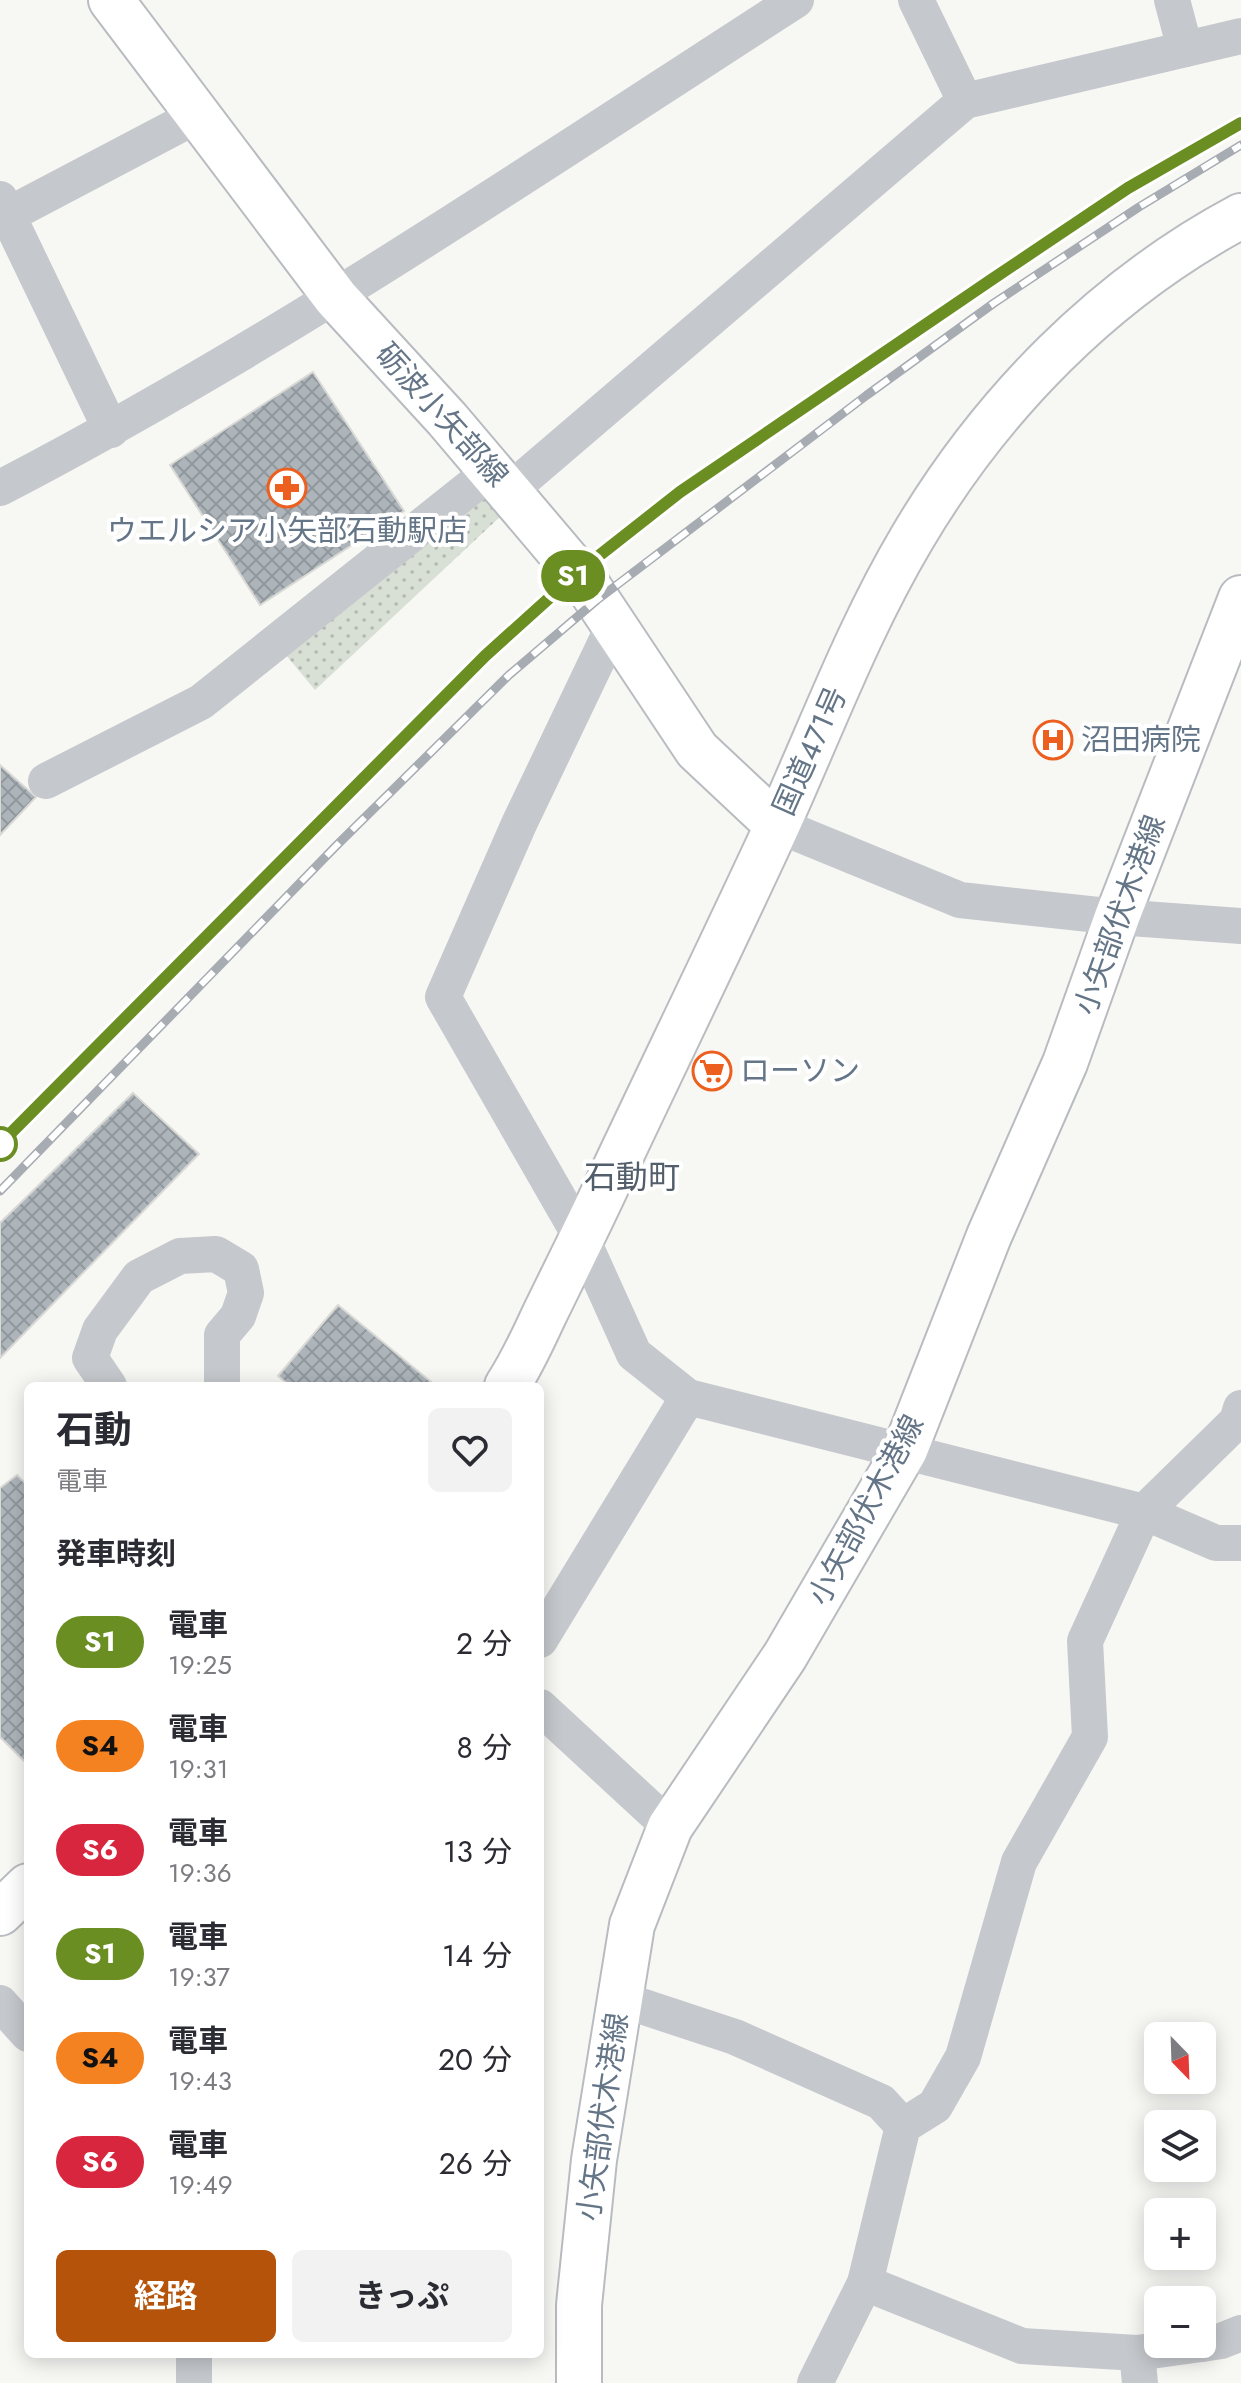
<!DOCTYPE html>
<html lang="ja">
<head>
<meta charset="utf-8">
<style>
  :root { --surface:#fff; --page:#f2f2f3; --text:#2b2b33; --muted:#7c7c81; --accent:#b45309 }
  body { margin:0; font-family:Jost,"Noto Sans JP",sans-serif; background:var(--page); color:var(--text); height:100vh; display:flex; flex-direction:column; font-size:30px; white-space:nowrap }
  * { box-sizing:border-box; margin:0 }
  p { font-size:26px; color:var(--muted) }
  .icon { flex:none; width:44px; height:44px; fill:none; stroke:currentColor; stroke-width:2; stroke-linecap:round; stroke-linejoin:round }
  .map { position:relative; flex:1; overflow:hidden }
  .details { position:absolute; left:24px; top:1382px; width:520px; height:976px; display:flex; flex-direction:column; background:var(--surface); border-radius:12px; box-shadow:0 4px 20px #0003 }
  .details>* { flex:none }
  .badge { padding:0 16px; border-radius:26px; font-size:28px; line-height:52px }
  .needle { width:52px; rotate:157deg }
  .controls { position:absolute; left:1144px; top:2022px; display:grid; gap:16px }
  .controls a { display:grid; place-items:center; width:72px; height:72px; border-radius:12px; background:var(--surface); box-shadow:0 4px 20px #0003; font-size:40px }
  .map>.badge { position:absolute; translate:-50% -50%; box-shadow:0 0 0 4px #fff }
  h2 { padding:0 32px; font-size:30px; line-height:72px }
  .round { display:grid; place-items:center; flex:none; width:84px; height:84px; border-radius:12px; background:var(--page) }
  .head { display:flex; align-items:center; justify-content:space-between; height:136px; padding:0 32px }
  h1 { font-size:38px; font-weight:700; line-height:60px }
  .action { display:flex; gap:16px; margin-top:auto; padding:16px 32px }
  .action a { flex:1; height:92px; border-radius:12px; background:var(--accent); color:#fff; font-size:32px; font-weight:700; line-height:92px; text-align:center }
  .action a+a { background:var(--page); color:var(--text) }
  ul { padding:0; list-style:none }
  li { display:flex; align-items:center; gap:24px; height:104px; padding:0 32px }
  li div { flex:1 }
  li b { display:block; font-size:30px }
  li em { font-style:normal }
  li .badge { min-width:88px; font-weight:700; text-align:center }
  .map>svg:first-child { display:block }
</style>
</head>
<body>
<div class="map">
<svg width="1241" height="2383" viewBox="0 0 1241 2383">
  <defs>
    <pattern id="green-dots" width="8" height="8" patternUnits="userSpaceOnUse" patternTransform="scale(2)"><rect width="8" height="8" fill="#d8dfd5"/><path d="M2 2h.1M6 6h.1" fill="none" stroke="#b3b9b2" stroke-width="1.8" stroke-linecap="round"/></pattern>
    <pattern id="building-cross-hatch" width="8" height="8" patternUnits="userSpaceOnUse" patternTransform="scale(2)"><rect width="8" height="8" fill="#adb5bb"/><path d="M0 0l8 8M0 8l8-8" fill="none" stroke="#90989e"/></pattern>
  </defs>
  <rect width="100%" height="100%" fill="#f7f7f4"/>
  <polygon fill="url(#green-dots)" points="484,493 504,513 315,690 281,649"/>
  <g fill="url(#building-cross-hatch)" stroke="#d9d9d6" stroke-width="2">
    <polygon points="313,372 404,511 260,605 170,465"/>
    <polygon points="0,765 36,797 0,835"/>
    <polygon points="133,1093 199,1154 0,1358 0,1223"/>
    <polygon points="338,1305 436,1386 290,1386 278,1376"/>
    <polygon points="17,1475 28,1486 28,1765 0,1737 0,1488"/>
  </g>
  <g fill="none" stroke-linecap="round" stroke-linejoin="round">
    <defs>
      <g id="major">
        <polyline points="111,0 336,298 447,419 586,583 697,750 777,825"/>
        <polyline points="579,2383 579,2305 594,2160 632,1925 670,1827 785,1656 905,1450 989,1236 1065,1063 1117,917 1241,598"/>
      </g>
      <g id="highway">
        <path d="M507 1386C523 1362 534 1336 546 1311 567 1268 588 1226 608 1183 664 1064 722 945 777 826 821 729 858 629 912 538 991 404 1104 289 1241 216"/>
        <polyline points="0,1913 28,1886"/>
      </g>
    </defs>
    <use href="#major" stroke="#b8bcc0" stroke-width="48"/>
    <use href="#highway" stroke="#b9bcc0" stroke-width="48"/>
    <g stroke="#c5c8cc" stroke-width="36">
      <polyline points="916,0 965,101"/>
      <polyline points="1172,0 1185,49"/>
      <polyline points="0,199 111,430"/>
      <polyline points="8,215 198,115"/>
      <path d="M0 488C277 344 534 169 796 0"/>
      <polyline points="509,491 965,101 1241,36"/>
      <polyline points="615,623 519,824 443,997 582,1239 634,1354 688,1397 1144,1512 1216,1543 1241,1543"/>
      <polyline points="46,781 201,702 492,470"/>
      <polyline points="777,825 960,900 1117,917 1241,926"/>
      <polyline points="109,1386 90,1358 100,1330 139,1277 180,1256 216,1254 241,1269 246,1293 238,1316 222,1335 222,1386"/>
      <polyline points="540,1640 688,1397"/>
      <polyline points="540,1707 670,1827"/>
      <polyline points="620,1999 735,2037 881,2102 903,2126"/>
      <polyline points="0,2003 28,2034"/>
      <polyline points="865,2283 1022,2346 1137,2353 1140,2383"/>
      <polyline points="1202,2344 1221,2341 1241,2333"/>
      <polyline points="1137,2353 1201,2344"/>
      <polyline points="194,2383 194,2354"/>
      <polyline points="815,2383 865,2283 903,2126 935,2106 963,2057 1019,1862 1090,1737 1085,1641 1144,1512 1237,1421 1241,1408"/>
    </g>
    <use href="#major" stroke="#fff" stroke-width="44"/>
    <use href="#highway" stroke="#fff" stroke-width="44"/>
    <defs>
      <g id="rail">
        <polyline points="0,1144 485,656 577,573 680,492 991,280 1128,188 1241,123"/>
        <polyline points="0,1191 336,846 509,675 597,600 867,395 994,303 1139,207 1241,145"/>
      </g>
    </defs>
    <use href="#rail" stroke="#a7acb3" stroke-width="9"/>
    <use href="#rail" stroke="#fff" stroke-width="6" stroke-dasharray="18" stroke-linecap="butt"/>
  </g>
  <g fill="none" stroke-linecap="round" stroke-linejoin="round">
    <defs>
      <polyline id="line" points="0,1144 485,656 577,573 680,492 991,280 1128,188 1241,123"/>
    </defs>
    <use href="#line" stroke="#fff" stroke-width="18"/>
    <use href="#line" stroke="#6b8e23" stroke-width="12"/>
  </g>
  <defs>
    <symbol id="pharmacy-ring" viewBox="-11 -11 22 22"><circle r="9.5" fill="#fff" stroke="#ed5f1e" stroke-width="1.5"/><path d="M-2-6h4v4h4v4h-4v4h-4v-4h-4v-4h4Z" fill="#ed5f1e"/></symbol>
    <symbol id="hospital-ring" viewBox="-11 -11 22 22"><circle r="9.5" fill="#fff" stroke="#ed5f1e" stroke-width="1.5"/><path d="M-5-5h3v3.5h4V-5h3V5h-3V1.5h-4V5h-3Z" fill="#ed5f1e"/></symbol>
    <symbol id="supermarket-ring" viewBox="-11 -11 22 22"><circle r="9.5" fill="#fff" stroke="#ed5f1e" stroke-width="1.5"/><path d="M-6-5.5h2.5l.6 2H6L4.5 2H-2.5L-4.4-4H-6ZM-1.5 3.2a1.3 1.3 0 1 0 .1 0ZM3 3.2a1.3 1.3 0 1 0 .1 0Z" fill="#ed5f1e"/></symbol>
  </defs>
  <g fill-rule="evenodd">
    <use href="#pharmacy-ring" x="265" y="466" width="44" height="44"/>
    <use href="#hospital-ring" x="1031" y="718" width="44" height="44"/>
    <use href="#supermarket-ring" x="690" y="1049" width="44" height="44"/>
  </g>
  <circle fill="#fff" stroke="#6b8e23" stroke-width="4" cx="0" cy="1144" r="16"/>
  <g text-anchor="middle" stroke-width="8" stroke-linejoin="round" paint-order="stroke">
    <g font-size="30" fill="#647587" stroke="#fff">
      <text transform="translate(442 415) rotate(48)" y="10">砺波小矢部線</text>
      <text transform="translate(810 751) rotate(-66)" y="10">国道471号</text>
      <text transform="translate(1120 915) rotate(-70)" y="10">小矢部伏木港線</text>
      <text transform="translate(866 1510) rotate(-62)" y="10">小矢部伏木港線</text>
      <text transform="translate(603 2117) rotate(-82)" y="10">小矢部伏木港線</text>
    </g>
    <g font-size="30" fill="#647587" stroke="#fff" text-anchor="start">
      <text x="287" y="541" text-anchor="middle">ウエルシア小矢部石動駅店</text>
      <text x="1081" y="750">沼田病院</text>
      <text x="740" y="1081">ローソン</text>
    </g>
    <g font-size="32" fill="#535e6b" stroke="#fff">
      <text x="632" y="1188">石動町</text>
    </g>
  </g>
</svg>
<div class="controls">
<a><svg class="needle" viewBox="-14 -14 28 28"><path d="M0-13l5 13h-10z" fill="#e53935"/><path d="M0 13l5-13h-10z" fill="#7c7c81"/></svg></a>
<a><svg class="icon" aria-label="layers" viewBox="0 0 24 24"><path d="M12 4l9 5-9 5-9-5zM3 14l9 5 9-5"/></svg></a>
<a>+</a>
<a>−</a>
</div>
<b class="badge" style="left:573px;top:576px;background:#6b8e23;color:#fff">S1</b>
<section class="details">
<div class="head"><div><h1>石動</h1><p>電車</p></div><a class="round"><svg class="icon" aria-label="heart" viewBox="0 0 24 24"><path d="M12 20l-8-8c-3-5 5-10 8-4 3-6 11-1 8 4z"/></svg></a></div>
<h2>発車時刻</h2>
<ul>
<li><span class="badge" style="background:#6b8e23;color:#fff">S1</span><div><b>電車</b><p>19:25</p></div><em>2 分</em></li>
<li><span class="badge" style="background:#f58220;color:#111">S4</span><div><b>電車</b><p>19:31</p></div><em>8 分</em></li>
<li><span class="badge" style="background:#d7263d;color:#fff">S6</span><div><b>電車</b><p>19:36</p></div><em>13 分</em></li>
<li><span class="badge" style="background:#6b8e23;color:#fff">S1</span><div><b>電車</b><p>19:37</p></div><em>14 分</em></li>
<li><span class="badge" style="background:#f58220;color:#111">S4</span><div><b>電車</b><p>19:43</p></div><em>20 分</em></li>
<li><span class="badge" style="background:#d7263d;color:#fff">S6</span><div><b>電車</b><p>19:49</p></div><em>26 分</em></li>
</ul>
<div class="action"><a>経路</a><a>きっぷ</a></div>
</section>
</div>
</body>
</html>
